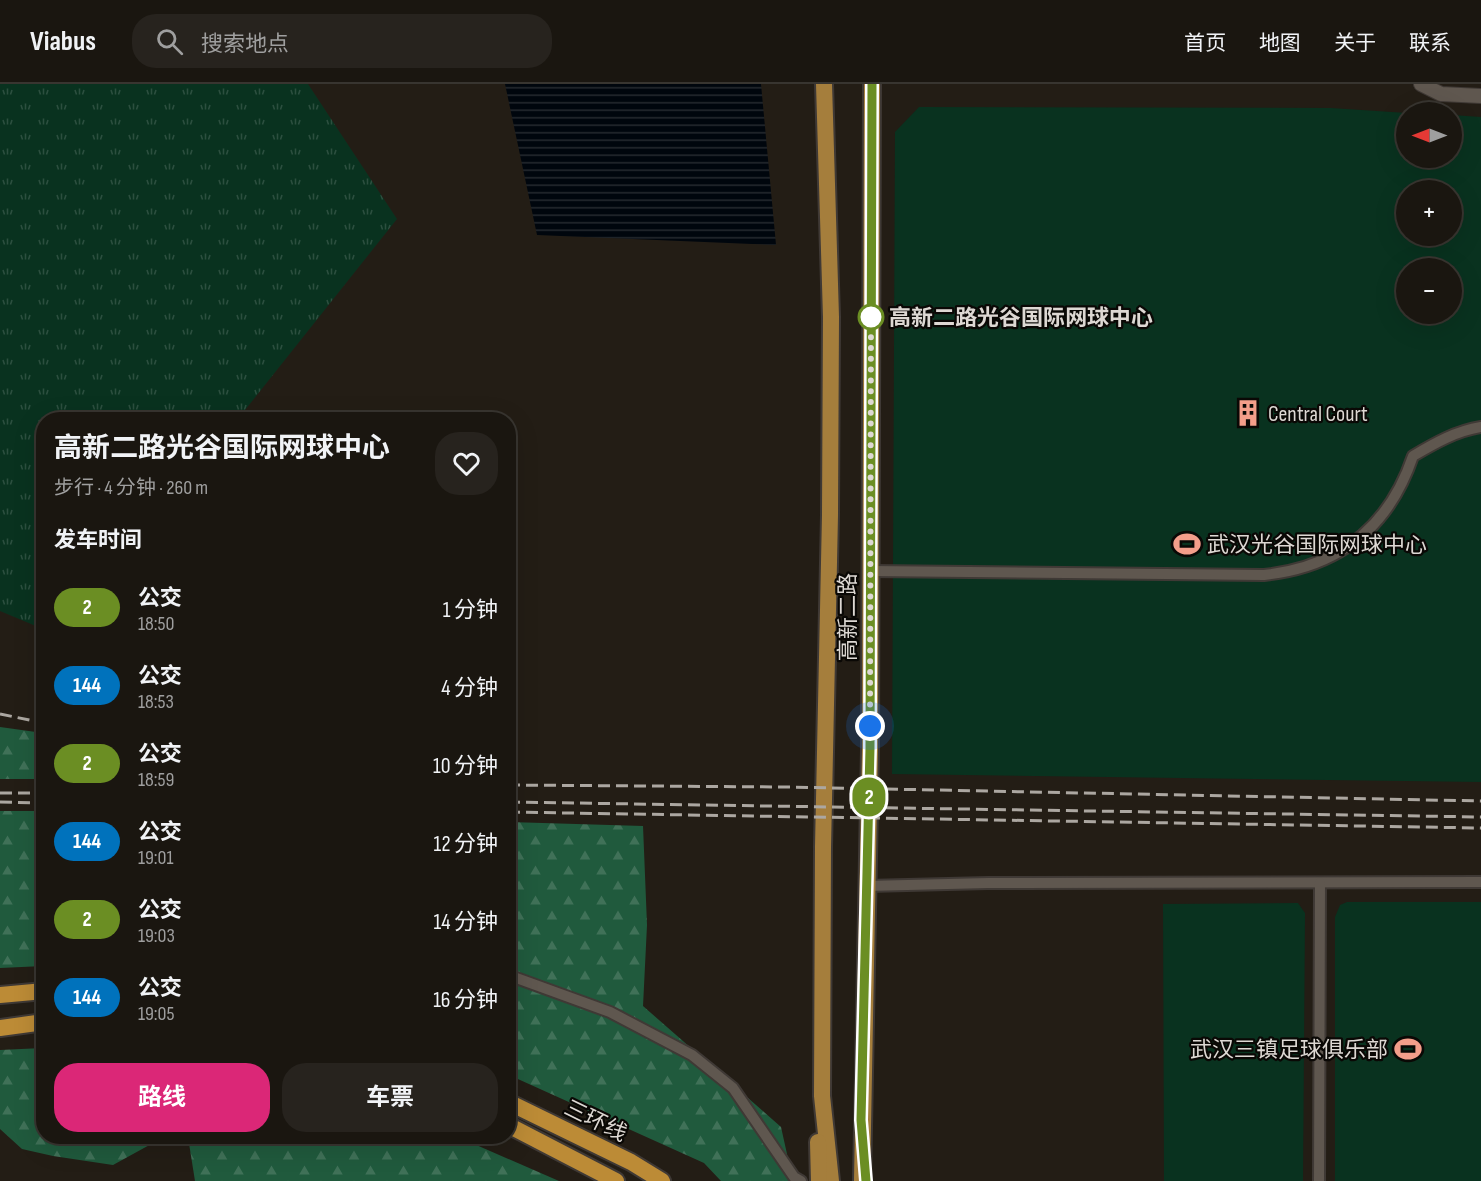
<!DOCTYPE html>
<html lang="zh">
<head>
<meta charset="utf-8">
<style>
  :root { --surface:#1a1610; --page:#27231e; --text:#f1f3f6; --muted:#9f9f9f; --line:#383530; --accent:#db2777 }
  body { margin:0; font-family:"Sofia Sans Condensed","Noto Sans SC",sans-serif; background:var(--page); color:var(--text); height:100vh; display:flex; flex-direction:column; font-size:22px; white-space:nowrap }
  * { box-sizing:border-box; margin:0 }
  p { font-size:20px; color:var(--muted) }
  .icon { flex:none; width:33px; height:33px; fill:none; stroke:currentColor; stroke-width:2; stroke-linecap:round; stroke-linejoin:round }
  .map { position:relative; flex:1; overflow:hidden }
  .panel { position:absolute; left:36px; top:328px; width:480px; height:732px; display:flex; flex-direction:column; background:var(--surface); border-radius:24px; box-shadow:0 6px 24px #0002,0 0 0 2px var(--line) }
  .panel>* { flex:none }
  .badge { padding:0 12px; border-radius:20px; font-size:21px; line-height:39px }
  .needle { width:39px; rotate:270deg }
  .fabs { position:absolute; left:1396px; top:18px; display:grid; gap:12px }
  .fabs a { display:grid; place-items:center; width:66px; height:66px; border-radius:50%; background:var(--surface); box-shadow:0 6px 24px #0002,0 0 0 2px var(--line); font-size:30px }
  .you { position:absolute; width:30px; height:30px; margin:-15px; border:4px solid #fff; border-radius:50%; background:#1a73e8; box-shadow:0 0 0 9px #1a73e833 }
  .map>.badge { position:absolute; translate:-50% -50%; box-shadow:0 0 0 3px #fff }
  h2 { padding:0 18px; font-size:22px; line-height:54px }
  .round { display:grid; place-items:center; flex:none; width:63px; height:63px; border-radius:24px; background:var(--page) }
  .headline { display:flex; align-items:center; justify-content:space-between; height:102px; padding:0 18px }
  h1 { font-size:28px; font-weight:700; line-height:45px }
  .primary-button { display:flex; gap:12px; margin-top:auto; padding:12px 18px }
  .primary-button a { flex:1; height:69px; border-radius:24px; background:var(--accent); color:#fff; font-size:24px; font-weight:700; line-height:69px; text-align:center }
  .primary-button a+a { background:var(--page); color:var(--text) }
  ul { padding:0; list-style:none }
  li { display:flex; align-items:center; gap:18px; height:78px; padding:0 18px }
  li div { flex:1 }
  li b { display:block; font-size:22px }
  li em { font-style:normal }
  li .badge { min-width:66px; font-weight:700; text-align:center }
  header { display:flex; align-items:center; gap:36px; box-sizing:border-box; height:84px; padding:0 30px; background:var(--surface); border-bottom:2px solid var(--line) }
  header strong { font-size:28px }
  nav { display:flex; gap:33px; margin-inline-start:auto; font-size:21px }
  .search { width:420px; height:54px; background:var(--page); display:flex; align-items:center; gap:15px; box-sizing:border-box; padding:0 21px; border-radius:24px; color:var(--muted); font-size:22px }
  .map>svg:first-child { display:block }
</style>
</head>
<body>
<header>
<strong>Viabus</strong>
<div class="search"><svg class="icon" aria-label="search" viewBox="0 0 24 24"><circle cx="10" cy="10" r="6"/><path d="M15 15l6 6"/></svg>搜索地点</div>
<nav><a>首页</a><a>地图</a><a>关于</a><a>联系</a></nav>
</header>
<div class="map">
<svg width="1481" height="1097" viewBox="0 0 1481 1097">
  <defs>
    <pattern id="grass-tufts" width="24" height="20" patternUnits="userSpaceOnUse" patternTransform="scale(1.5)"><rect width="24" height="20" fill="#09321f"/><path d="M3 7l-1-3M5 7V3M7 7l1-3M15 17l-1-3M17 17v-4M19 17l1-3" fill="none" stroke="#2c4f3f"/></pattern>
    <pattern id="forest-firs" width="22" height="20" patternUnits="userSpaceOnUse" patternTransform="scale(1.5)"><rect width="22" height="20" fill="#205a3d"/><path d="M5 1l3.5 6h-7zM16 11l3.5 6h-7z" fill="#407158"/></pattern>
    <pattern id="water-rules" width="6" height="5" patternUnits="userSpaceOnUse" patternTransform="scale(1.5)"><rect width="6" height="5" fill="#00060d"/><path d="M0 2.5h6" fill="none" stroke="#252a2f"/></pattern>
  </defs>
  <rect width="100%" height="100%" fill="#231d15"/>
  <polygon fill="url(#grass-tufts)" points="0,0 308,0 397,135 237,336 44,336 43,545 0,527"/>
  <g fill="url(#forest-firs)">
    <polygon points="0,643 43,649 43,695 0,695"/>
    <polygon points="0,727 43,727 43,882 0,884"/>
    <polygon points="509,738 643,742 647,841 643,922 781,1043 793,1097 721,1097 704,1079 509,991"/>
    <polygon points="43,964 44,1053 164,1053 113,1081 53,1072 22,1065 0,1045 0,966"/>
    <polygon points="188,1053 458,1053 559,1097 195,1097"/>
  </g>
  <g fill="#09321f" fill-rule="evenodd">
    <path d="M919 23 1331 24 1407 29V74H1452V31L1481 33V698L892 690 895 48ZM1407 106H1452V152H1407ZM1407 184H1452V230H1407Z"/>
    <polygon points="1347,818 1481,818 1481,1097 1335,1097 1335,833 1340,821"/>
    <polygon points="1298,819 1305,829 1303,1097 1164,1097 1163,820"/>
  </g>
  <polygon fill="url(#water-rules)" points="505,0 761,0 776,161 537,151"/>
  <g fill="none" stroke-linecap="round" stroke-linejoin="round">
    <defs>
      <g id="minor">
        <path d="M870 487 1264 491C1339 483 1389 443 1413 372 1435 359 1456 347 1481 343"/>
        <polyline points="867,802 988,799 1481,798"/>
        <polyline points="508,891 610,928 692,971 733,1004 794,1093 801,1097"/>
        <polyline points="1319,1097 1320,799"/>
      </g>
      <polyline id="tertiary" points="1421,0 1441,10 1481,12"/>
      <g id="primary">
        <polyline points="824,0 831,233 830,431 823,763 822,1012 831,1097"/>
        <polyline points="818,1058 819,1097"/>
        <polyline points="862,1097 870,665 872,0"/>
      </g>
      <g id="trunk">
        <polyline points="0,911 44,907"/>
        <polyline points="0,944 44,938"/>
        <polyline points="508,1018 631,1078 662,1097"/>
        <polyline points="508,1041 616,1097"/>
      </g>
    </defs>
    <use href="#minor" stroke="#3f3935" stroke-width="14"/>
    <use href="#tertiary" stroke="#3f3935" stroke-width="16"/>
    <use href="#primary" stroke="#3f3935" stroke-width="20"/>
    <use href="#trunk" stroke="#3f3935" stroke-width="20"/>
    <use href="#minor" stroke="#5f574f" stroke-width="10"/>
    <use href="#tertiary" stroke="#5f574f" stroke-width="14"/>
    <use href="#primary" stroke="#a57e3c" stroke-width="16"/>
    <use href="#trunk" stroke="#bc8b36" stroke-width="16"/>
    <g stroke="#aca7a1" stroke-width="3" stroke-dasharray="12 6" stroke-linecap="butt">
      <polyline points="0,630 44,639"/>
      <polyline points="508,701 786,703 1481,717"/>
      <polyline points="0,709 44,709"/>
      <polyline points="0,718 44,719"/>
      <polyline points="508,718 1481,733"/>
      <polyline points="508,728 1481,744"/>
    </g>
  </g>
  <g fill="none" stroke-linecap="round" stroke-linejoin="round">
    <defs>
      <polyline id="line" points="866,1097 861,1036 870,664 872,0"/>
    </defs>
    <use href="#line" stroke="#fff" stroke-width="14"/>
    <use href="#line" stroke="#6b8e23" stroke-width="9"/>
    <polyline stroke="#ddd8d3" stroke-width="6" stroke-dasharray="0 10.8" points="870,642 871,231 871,233"/>
  </g>
  <defs>
    <symbol id="building-bare" viewBox="-9 -9 18 18"><path d="M-4-6H4V6H1V3H-1V6H-4ZM-2.5-4.3h1.7v1.8h-1.7ZM.8-4.3h1.7v1.8H.8ZM-2.5-1h1.7V.8h-1.7ZM.8-1h1.7V.8H.8Z" fill="#f49e8a" stroke="#0a0805" stroke-width="2.5" paint-order="stroke"/></symbol>
    <symbol id="stadium-bare" viewBox="-9 -9 18 18"><path d="M0-5a6.5 5 0 1 0 0 10a6.5 5 0 1 0 0-10ZM-3.5-1.8h7v3.6h-7Z" fill="#f49e8a" stroke="#0a0805" stroke-width="2.5" paint-order="stroke"/></symbol>
  </defs>
  <g fill-rule="evenodd">
    <use href="#building-bare" x="1229" y="310" width="38" height="38"/>
    <use href="#stadium-bare" x="1168" y="441" width="38" height="38"/>
    <use href="#stadium-bare" x="1389" y="946" width="38" height="38"/>
  </g>
  <circle fill="#fff" stroke="#6b8e23" stroke-width="3" cx="871" cy="233" r="12"/>
  <g text-anchor="middle" stroke-width="4.5" stroke-linejoin="round" paint-order="stroke">
    <g font-size="22" font-weight="bold" fill="#ddd8d3" stroke="#0a0805" text-anchor="start">
      <text x="889" y="241">高新二路光谷国际网球中心</text>
    </g>
    <g font-size="22" fill="#ddd8d3" stroke="#0a0805" text-anchor="start">
      <text x="1268" y="337">Central Court</text>
      <text x="1207" y="468">武汉光谷国际网球中心</text>
      <text x="1388" y="973" text-anchor="end">武汉三镇足球俱乐部</text>
    </g>
    <g font-size="22" fill="#ddd8d3" stroke="#0a0805">
      <text transform="translate(847 533) rotate(-90)" y="8">高新二路</text>
      <text transform="translate(596 1036) rotate(26)" y="8">三环线</text>
    </g>
  </g>
</svg>
<div class="fabs">
<a><svg class="needle" viewBox="-14 -14 28 28"><path d="M0-13l5 13h-10z" fill="#e53935"/><path d="M0 13l5-13h-10z" fill="#9f9f9f"/></svg></a>
<a>+</a>
<a>−</a>
</div>
<div class="you" style="left:870px;top:642px"></div>
<b class="badge" style="left:869px;top:713px;background:#6b8e23;color:#fff">2</b>
<section class="panel">
<div class="headline"><div><h1>高新二路光谷国际网球中心</h1><p>步行 · 4 分钟 · 260 m</p></div><a class="round"><svg class="icon" aria-label="heart" viewBox="0 0 24 24"><path d="M12 20l-8-8c-3-5 5-10 8-4 3-6 11-1 8 4z"/></svg></a></div>
<h2>发车时间</h2>
<ul>
<li><span class="badge" style="background:#6b8e23;color:#fff">2</span><div><b>公交</b><p>18:50</p></div><em>1 分钟</em></li>
<li><span class="badge" style="background:#0072bc;color:#fff">144</span><div><b>公交</b><p>18:53</p></div><em>4 分钟</em></li>
<li><span class="badge" style="background:#6b8e23;color:#fff">2</span><div><b>公交</b><p>18:59</p></div><em>10 分钟</em></li>
<li><span class="badge" style="background:#0072bc;color:#fff">144</span><div><b>公交</b><p>19:01</p></div><em>12 分钟</em></li>
<li><span class="badge" style="background:#6b8e23;color:#fff">2</span><div><b>公交</b><p>19:03</p></div><em>14 分钟</em></li>
<li><span class="badge" style="background:#0072bc;color:#fff">144</span><div><b>公交</b><p>19:05</p></div><em>16 分钟</em></li>
</ul>
<div class="primary-button"><a>路线</a><a>车票</a></div>
</section>
</div>
</body>
</html>
